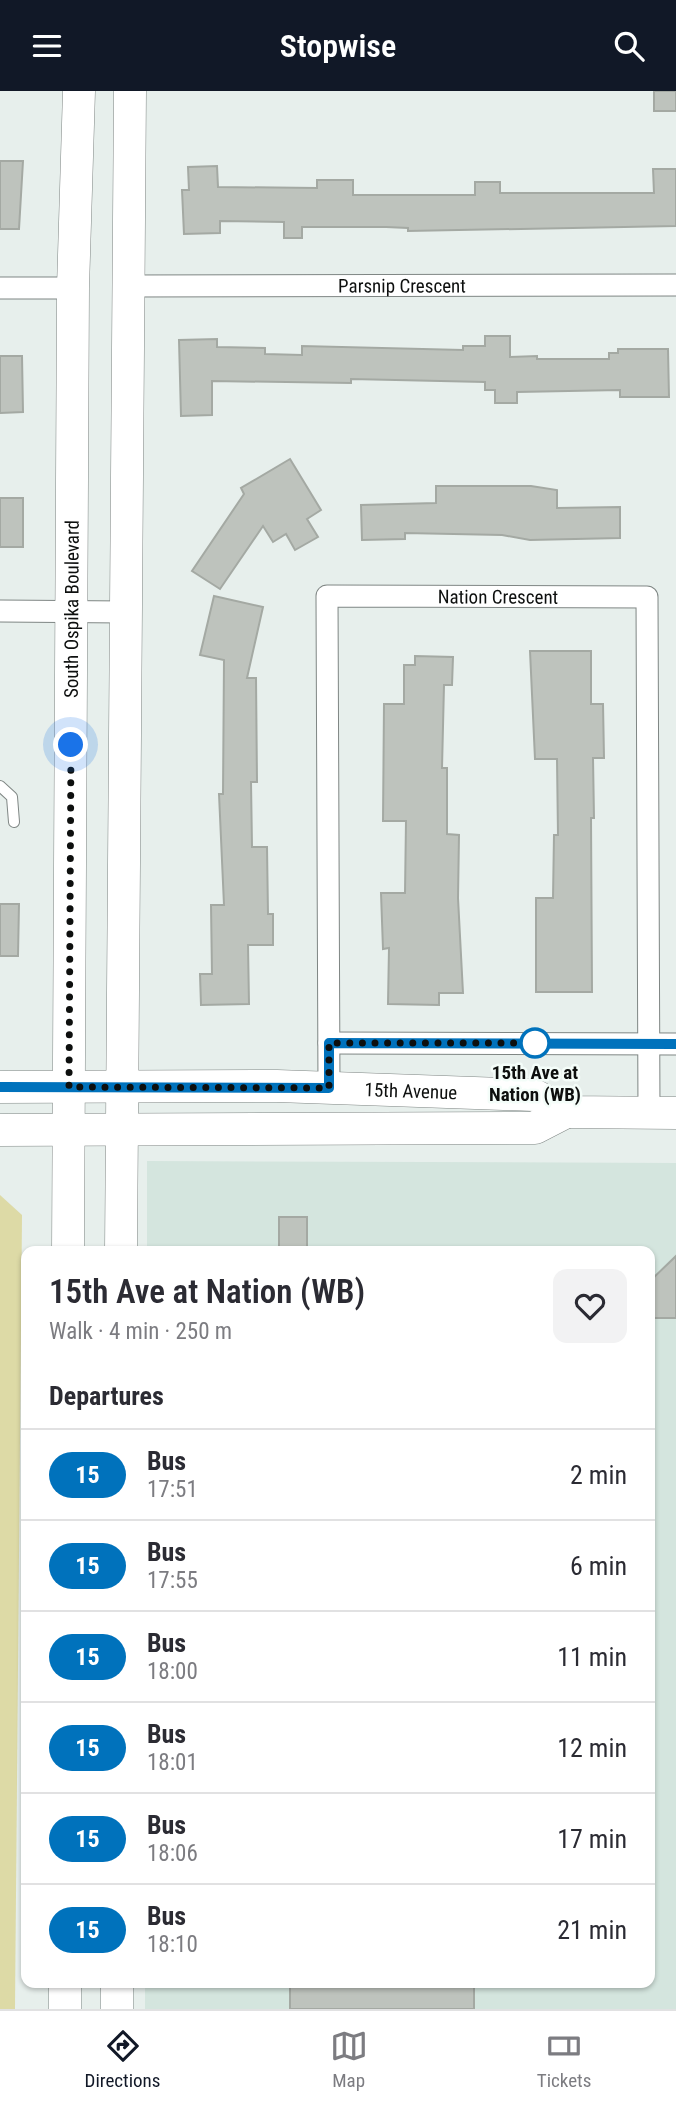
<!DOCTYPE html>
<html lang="en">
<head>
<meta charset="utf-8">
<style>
  :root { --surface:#fff; --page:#f2f2f3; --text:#2b2b33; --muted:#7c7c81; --line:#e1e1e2; --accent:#111827 }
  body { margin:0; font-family:"Roboto Condensed",sans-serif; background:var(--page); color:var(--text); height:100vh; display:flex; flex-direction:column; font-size:26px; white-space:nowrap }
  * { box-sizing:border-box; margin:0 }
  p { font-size:23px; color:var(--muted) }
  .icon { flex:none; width:38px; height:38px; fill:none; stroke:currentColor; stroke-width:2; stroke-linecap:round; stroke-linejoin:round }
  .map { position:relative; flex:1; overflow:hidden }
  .drawer { position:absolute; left:21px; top:1155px; width:634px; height:742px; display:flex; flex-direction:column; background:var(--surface); border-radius:14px; box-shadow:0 2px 5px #0004 }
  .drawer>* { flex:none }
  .badge { padding:0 14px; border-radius:23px; font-size:24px; line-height:46px }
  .you { position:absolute; width:35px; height:35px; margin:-18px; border:5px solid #fff; border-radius:50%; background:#1a73e8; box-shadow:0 0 0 10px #1a73e833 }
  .map>.badge { position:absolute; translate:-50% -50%; box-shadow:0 0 0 4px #fff }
  h2 { padding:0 28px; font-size:26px; line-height:63px }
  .round { display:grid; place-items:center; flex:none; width:74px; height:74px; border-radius:14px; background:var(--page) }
  .headline { display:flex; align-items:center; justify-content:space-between; height:119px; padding:0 28px }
  h1 { font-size:33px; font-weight:600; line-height:52px }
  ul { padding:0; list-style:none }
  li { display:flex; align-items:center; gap:21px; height:91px; padding:0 28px; border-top:2px solid var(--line) }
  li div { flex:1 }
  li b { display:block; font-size:26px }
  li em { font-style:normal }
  li .badge { min-width:77px; font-weight:700; text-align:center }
  header { display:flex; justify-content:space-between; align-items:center; height:91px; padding:0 28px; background:var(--accent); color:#fff; font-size:32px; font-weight:600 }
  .tabs { display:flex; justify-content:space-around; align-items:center; height:98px; border-top:2px solid var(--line); background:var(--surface); font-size:19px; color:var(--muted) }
  .tabs a { display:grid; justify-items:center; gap:4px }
  .tabs .active { color:var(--accent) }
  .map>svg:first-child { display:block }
</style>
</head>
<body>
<header><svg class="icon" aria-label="menu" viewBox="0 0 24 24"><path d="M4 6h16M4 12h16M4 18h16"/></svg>Stopwise<svg class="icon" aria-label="search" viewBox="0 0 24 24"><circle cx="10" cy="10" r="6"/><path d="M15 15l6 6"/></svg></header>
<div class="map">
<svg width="676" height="1918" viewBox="0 0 676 1918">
  <rect width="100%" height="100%" fill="#e7efec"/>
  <polygon fill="#d4e5de" points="147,1070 676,1072 676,1918 145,1918 145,1892 649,1892 649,1160 147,1160"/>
  <polygon fill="#dddaa6" points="0,1104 22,1124 15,1918 0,1918"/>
  <g fill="#bec3bd" stroke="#a4a9a3" stroke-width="2">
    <rect x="654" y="0" width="22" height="20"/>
    <polygon points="0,70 23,70 19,138 0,138"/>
    <polygon points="217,75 218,96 317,97 317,89 353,89 353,104 475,104 475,91 500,91 500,102 654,102 653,78 676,78 676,135 408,140 408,137 386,136 302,136 302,147 284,147 284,131 220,130 220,142 184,143 182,99 189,99 188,76"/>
    <polygon points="485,245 510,245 510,266 537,265 537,268 609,268 609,262 618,262 618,258 668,258 669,306 620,306 620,299 517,301 517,312 495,312 495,299 485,299 485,291 351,288 351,292 212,290 212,324 181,325 179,249 217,248 217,256 265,257 265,263 302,264 302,255 463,259 463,255 485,255"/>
    <polygon points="0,265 22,265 23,321 0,322"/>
    <polygon points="290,368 321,419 307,428 318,446 295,459 286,443 273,451 263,435 220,498 192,480 244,403 241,397"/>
    <polygon points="436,395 531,395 557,399 557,417 620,416 620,447 530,449 502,444 405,442 405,448 362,449 361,414 436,412"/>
    <rect x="0" y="407" width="23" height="49"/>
    <polygon points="214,505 263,516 247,587 256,587 257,691 251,691 252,756 267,756 268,823 273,823 273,854 248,854 249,913 201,914 200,883 212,883 211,814 224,814 219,703 223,703 224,569 200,564"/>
    <polygon points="530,560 591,560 591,613 603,613 604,667 593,667 594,727 591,727 592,901 536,901 536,807 553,807 554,744 558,744 557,668 535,668"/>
    <polygon points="415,565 453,566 452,594 444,594 442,677 447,677 447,743 459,744 458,807 463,902 439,902 439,914 388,913 389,857 383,858 381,802 405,802 406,730 383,730 384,613 404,613 404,574 415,574"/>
    <polygon points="0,813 19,813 18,865 0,865"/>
    <rect x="279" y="1126" width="28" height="34"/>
    <polygon points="676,1165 676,1227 649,1227 649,1191"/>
    <rect x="290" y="1892" width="184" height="26"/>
  </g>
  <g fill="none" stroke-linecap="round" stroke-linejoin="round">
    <defs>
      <polyline id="lane" points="0,695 12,706 14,731"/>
      <g id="street">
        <path id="s1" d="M127 195 676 194"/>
        <polyline points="0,197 73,197"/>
        <polyline points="0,520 125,521"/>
        <polyline points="329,952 676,953"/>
        <path id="s2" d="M329 997 327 505 647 506 649 1022"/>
      </g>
      <g id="secondary">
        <path id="s3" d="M0 996 277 995 534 1004 566 1021 676 1022"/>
        <polyline points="0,1039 535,1037 566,1021"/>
        <path id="s4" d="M68 1160 73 197 79 0"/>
        <polyline points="121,1160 130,0"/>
        <polyline points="65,1918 65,1892"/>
        <polyline points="117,1918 117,1892"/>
      </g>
    </defs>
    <use href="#lane" stroke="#7f8684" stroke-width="12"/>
    <use href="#street" stroke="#7f8684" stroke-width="23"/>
    <use href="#secondary" stroke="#7f8684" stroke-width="33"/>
    <use href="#lane" stroke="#fff" stroke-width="10"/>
    <use href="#street" stroke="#fff" stroke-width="21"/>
    <use href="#secondary" stroke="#fff" stroke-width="32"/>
  </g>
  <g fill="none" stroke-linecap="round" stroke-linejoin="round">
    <defs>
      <polyline id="line" points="0,996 329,997 329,952 676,953"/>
    </defs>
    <use href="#line" stroke="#fff" stroke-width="16"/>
    <use href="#line" stroke="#0072bc" stroke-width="10"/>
    <polyline stroke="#0d0f0e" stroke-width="7" stroke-dasharray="0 12.6" points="71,654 69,996 329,997 329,952 542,952 535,952"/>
  </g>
  <circle fill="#fff" stroke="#0072bc" stroke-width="3.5" cx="535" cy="952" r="14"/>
  <g text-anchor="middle" stroke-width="5" stroke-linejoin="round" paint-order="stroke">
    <g font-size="19" fill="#0d0f0e" stroke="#f4fdf9">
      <text dy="7" stroke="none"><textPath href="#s1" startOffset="275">Parsnip Crescent</textPath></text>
      <text dy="7" stroke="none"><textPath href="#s2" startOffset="663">Nation Crescent</textPath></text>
      <text dy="7" stroke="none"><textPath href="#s4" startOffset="642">South Ospika Boulevard</textPath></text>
      <text dy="7" stroke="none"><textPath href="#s3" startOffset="411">15th Avenue</textPath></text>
    </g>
    <g font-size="19" font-weight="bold" fill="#0d0f0e" stroke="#f4fdf9">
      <text x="535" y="988">15th Ave at<tspan x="535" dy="22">Nation (WB)</tspan></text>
    </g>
  </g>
</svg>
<div class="you" style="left:71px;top:654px"></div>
<section class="drawer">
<div class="headline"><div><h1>15th Ave at Nation (WB)</h1><p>Walk · 4 min · 250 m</p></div><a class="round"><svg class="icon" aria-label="heart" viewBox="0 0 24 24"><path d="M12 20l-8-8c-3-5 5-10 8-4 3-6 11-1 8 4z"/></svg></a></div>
<h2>Departures</h2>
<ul>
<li><span class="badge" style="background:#0072bc;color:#fff">15</span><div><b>Bus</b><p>17:51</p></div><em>2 min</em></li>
<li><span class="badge" style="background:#0072bc;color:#fff">15</span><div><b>Bus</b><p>17:55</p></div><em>6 min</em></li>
<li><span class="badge" style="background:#0072bc;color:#fff">15</span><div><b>Bus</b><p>18:00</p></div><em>11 min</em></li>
<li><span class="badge" style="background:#0072bc;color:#fff">15</span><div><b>Bus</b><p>18:01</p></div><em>12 min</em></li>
<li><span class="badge" style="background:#0072bc;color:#fff">15</span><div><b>Bus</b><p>18:06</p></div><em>17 min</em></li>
<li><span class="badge" style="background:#0072bc;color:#fff">15</span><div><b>Bus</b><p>18:10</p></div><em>21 min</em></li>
</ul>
</section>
</div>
<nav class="tabs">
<a class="active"><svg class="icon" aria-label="directions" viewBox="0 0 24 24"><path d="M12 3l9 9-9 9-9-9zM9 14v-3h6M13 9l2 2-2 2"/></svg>Directions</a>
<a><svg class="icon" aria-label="map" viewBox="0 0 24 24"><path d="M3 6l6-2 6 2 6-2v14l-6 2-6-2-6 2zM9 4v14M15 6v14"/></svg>Map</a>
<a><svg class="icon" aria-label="tickets" viewBox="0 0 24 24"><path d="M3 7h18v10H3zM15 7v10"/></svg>Tickets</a>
</nav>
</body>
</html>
